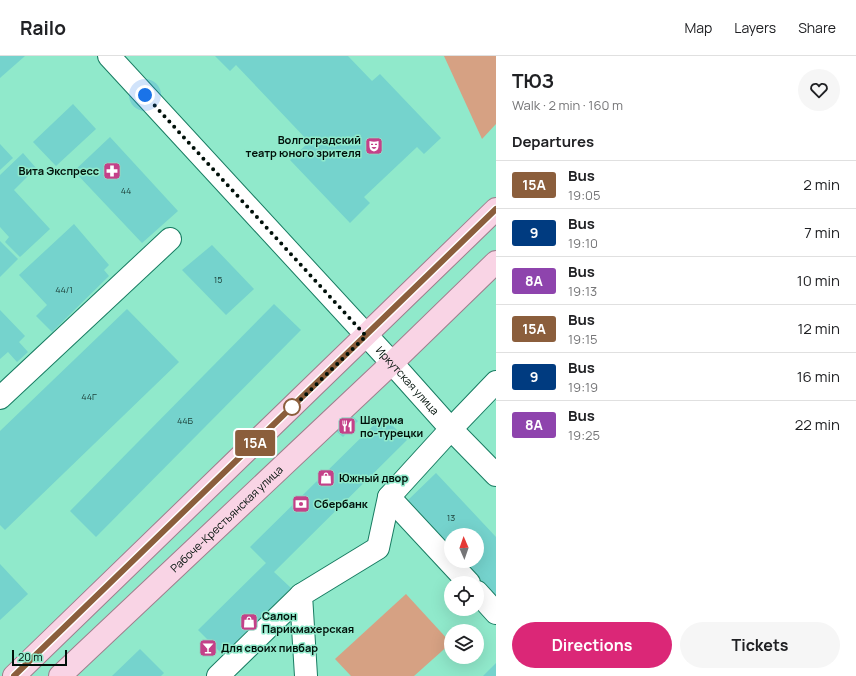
<!DOCTYPE html>
<html lang="en">
<head>
<meta charset="utf-8">
<style>
  :root { --surface:#fff; --page:#f6f6f6; --text:#202124; --muted:#757577; --line:#e0e0e0; --accent:#db2777 }
  body { margin:0; font-family:Manrope,sans-serif; background:var(--page); color:var(--text); height:100vh; display:flex; flex-direction:column; font-size:15px; white-space:nowrap }
  * { box-sizing:border-box; margin:0 }
  p { font-size:13px; color:var(--muted) }
  .icon { flex:none; width:22px; height:22px; fill:none; stroke:currentColor; stroke-width:2; stroke-linecap:round; stroke-linejoin:round }
  .map { position:relative; flex:1; overflow:hidden }
  .sheet { display:flex; flex-direction:column; background:var(--surface); width:360px }
  .sheet>* { flex:none }
  .badge { padding:0 8px; border-radius:3px; font-size:14px; line-height:26px }
  .needle { width:26px; rotate:358deg }
  .controls { position:absolute; left:444px; top:472px; display:grid; gap:8px }
  .controls a { display:grid; place-items:center; width:40px; height:40px; border-radius:50%; background:var(--surface); box-shadow:0 4px 16px #0002; font-size:20px }
  .scale { position:absolute; left:12px; bottom:10px; width:55px; box-sizing:border-box; padding-left:4px; border:2px solid #001009; border-top:0; font-size:11px; line-height:14px; white-space:nowrap; color:#001009; -webkit-text-stroke:3px #90e9cb; paint-order:stroke }
  .you { position:absolute; width:20px; height:20px; margin:-10px; border:3px solid #fff; border-radius:50%; background:#1a73e8; box-shadow:0 0 0 6px #1a73e833 }
  .map>.badge { position:absolute; translate:-50% -50%; box-shadow:0 0 0 2px #fff }
  h2 { padding:0 16px; font-size:15px; line-height:36px }
  .round { display:grid; place-items:center; flex:none; width:42px; height:42px; border-radius:21px; background:var(--page) }
  .summary { display:flex; align-items:center; justify-content:space-between; height:68px; padding:0 16px }
  h1 { font-size:19px; font-weight:700; line-height:30px }
  .cta { display:flex; gap:8px; margin-top:auto; padding:8px 16px }
  .cta a { flex:1; height:46px; border-radius:24px; background:var(--accent); color:#fff; font-size:16px; font-weight:700; line-height:46px; text-align:center }
  .cta a+a { background:var(--page); color:var(--text) }
  ul { padding:0; list-style:none }
  li { display:flex; align-items:center; gap:12px; height:48px; padding:0 16px; border-top:1px solid var(--line) }
  li div { flex:1 }
  li b { display:block; font-size:15px }
  li em { font-style:normal }
  li .badge { min-width:44px; font-weight:700; text-align:center }
  header { display:flex; align-items:center; gap:24px; box-sizing:border-box; height:56px; padding:0 20px; background:var(--surface); border-bottom:1px solid var(--line) }
  header strong { font-size:19px }
  nav { display:flex; gap:22px; margin-inline-start:auto; font-size:14px }
  main { display:flex; flex:1; min-height:0 }
  .map>svg:first-child { display:block }
</style>
</head>
<body>
<header>
<strong>Railo</strong>
<nav><a>Map</a><a>Layers</a><a>Share</a></nav>
</header>
<main>
<div class="map">
<svg width="496" height="620" viewBox="0 0 496 620">
  <rect width="100%" height="100%" fill="#90e9cb"/>
  <g fill="#d6a183">
    <polygon points="444,0 496,0 496,68 482,83"/>
    <polygon points="406,538 451,587 414,620 351,620 335,603"/>
  </g>
  <g fill="#75d3cd">
    <polygon points="0,0 25,0 0,22"/>
    <polygon points="215,0 348,0 372,25 380,18 441,82 424,98 417,91 364,141 370,147 350,167 290,104 309,86 236,9 230,15"/>
    <polygon points="73,48 96,73 56,110 33,86"/>
    <polygon points="110,81 178,155 142,187 74,115"/>
    <polygon points="0,88 13,102 0,114"/>
    <polygon points="23,97 36,112 14,134 50,173 20,201 5,186 9,181 0,171 0,119"/>
    <polygon points="74,168 109,209 104,214 109,220 52,276 36,260 47,249 19,219"/>
    <polygon points="0,185 18,203 0,221"/>
    <polygon points="212,189 254,233 226,259 182,214"/>
    <polygon points="274,248 301,274 96,481 70,455"/>
    <polygon points="127,253 179,306 5,474 0,469 0,375"/>
    <polygon points="0,254 25,280 19,286 28,296 17,306 8,296 0,303"/>
    <polygon points="351,359 358,365 343,381 336,375"/>
    <polygon points="383,360 407,384 274,516 291,532 223,599 198,574 266,507 250,491"/>
    <polygon points="436,417 496,481 496,540 463,505 477,505 477,479 451,479 451,492 407,445"/>
    <polygon points="0,508 28,538 0,564"/>
    <polygon points="140,593 164,617 161,620 112,620"/>
    <polygon points="496,607 496,620 483,620"/>
  </g>
  <g fill="none" stroke-linecap="round" stroke-linejoin="round">
    <defs>
      <g id="minor">
        <path id="s1" d="M109 0 392 307 451 373 496 419"/>
        <polyline points="0,342 170,183"/>
        <polyline points="389,441 469,527"/>
        <polyline points="477,536 496,557"/>
        <polyline points="218,620 301,539"/>
        <polyline points="306,620 301,539 378,492 389,441 451,373 496,326"/>
      </g>
      <g id="major">
        <polyline points="14,620 496,153"/>
        <path id="s2" d="M60 620 392 307 496 206"/>
      </g>
    </defs>
    <use href="#minor" stroke="#187c62" stroke-width="24"/>
    <use href="#major" stroke="#9f7d8c" stroke-width="24"/>
    <use href="#minor" stroke="#fff" stroke-width="22"/>
    <use href="#major" stroke="#f9d4e5" stroke-width="22"/>
  </g>
  <g fill="none" stroke-linecap="round" stroke-linejoin="round">
    <defs>
      <polyline id="line" points="14,620 496,153"/>
    </defs>
    <use href="#line" stroke="#fff" stroke-width="9"/>
    <use href="#line" stroke="#8b5e3c" stroke-width="6"/>
    <polyline stroke="#001009" stroke-width="4" stroke-dasharray="0 7.2" points="145,39 366,280 290,354 292,351"/>
  </g>
  <defs>
    <symbol id="theatre-square" viewBox="-11 -11 22 22"><rect x="-9" y="-9" width="18" height="18" rx="4" fill="#c44189" stroke="#90e9cb"/><path d="M-5-5.5Q0-4 5-5.5V0Q5 5 0 6Q-5 5-5 0ZM-3.3-2.5H-1v1.5H-3.3ZM1-2.5H3.3v1.5H1ZM-2.8 1Q0 5.5 2.8 1Z" fill="#fff"/></symbol>
    <symbol id="pharmacy-square" viewBox="-11 -11 22 22"><rect x="-9" y="-9" width="18" height="18" rx="4" fill="#c44189" stroke="#90e9cb"/><path d="M-2-6h4v4h4v4h-4v4h-4v-4h-4v-4h4Z" fill="#fff"/></symbol>
    <symbol id="restaurant-square" viewBox="-11 -11 22 22"><rect x="-9" y="-9" width="18" height="18" rx="4" fill="#c44189" stroke="#90e9cb"/><path d="M-5-6h1v4h1v-4h1v4h1v-4h1v5L-1.5 .5V6h-2V.5L-5-1ZM5-6V6H3V1.5H1.5Q1.5-4 5-6Z" fill="#fff"/></symbol>
    <symbol id="shop-square" viewBox="-11 -11 22 22"><rect x="-9" y="-9" width="18" height="18" rx="4" fill="#c44189" stroke="#90e9cb"/><path d="M-5-2.5h2.3a2.7 3.5 0 0 1 5.4 0H5L5.5 6h-11ZM-1.5-2.5h3a1.5 2.3 0 0 0-3 0Z" fill="#fff"/></symbol>
    <symbol id="bank-square" viewBox="-11 -11 22 22"><rect x="-9" y="-9" width="18" height="18" rx="4" fill="#c44189" stroke="#90e9cb"/><path d="M-6-4H6V4H-6ZM0-2.3a2.3 2.3 0 1 0 0 4.6a2.3 2.3 0 1 0 0-4.6Z" fill="#fff"/></symbol>
    <symbol id="bar-square" viewBox="-11 -11 22 22"><rect x="-9" y="-9" width="18" height="18" rx="4" fill="#c44189" stroke="#90e9cb"/><path d="M-6-5H6L.8 .8V4.5H3.5V6h-7V4.5H-.8V.8Z" fill="#fff"/></symbol>
  </defs>
  <g fill-rule="evenodd">
    <use href="#theatre-square" x="364" y="80" width="20" height="20"/>
    <use href="#pharmacy-square" x="102" y="105" width="20" height="20"/>
    <use href="#restaurant-square" x="337" y="360" width="20" height="20"/>
    <use href="#shop-square" x="316" y="412" width="20" height="20"/>
    <use href="#bank-square" x="291" y="438" width="20" height="20"/>
    <use href="#shop-square" x="239" y="556" width="20" height="20"/>
    <use href="#bar-square" x="198" y="582" width="20" height="20"/>
  </g>
  <circle fill="#fff" stroke="#8b5e3c" stroke-width="2" cx="292" cy="351" r="8"/>
  <g text-anchor="middle" stroke-width="3" stroke-linejoin="round" paint-order="stroke">
    <g font-size="9" fill="#1d413a">
      <text x="126" y="138">44</text>
      <text x="218" y="227">15</text>
      <text x="64" y="237">44/1</text>
      <text x="89" y="344">44Г</text>
      <text x="185" y="368">44Б</text>
      <text x="451" y="465">13</text>
    </g>
    <g font-size="11" font-weight="bold" fill="#001009" stroke="#90e9cb" text-anchor="start">
      <text x="361" y="88" text-anchor="end">Волгоградский<tspan x="361" dy="13">театр юного зрителя</tspan></text>
      <text x="99" y="119" text-anchor="end">Вита Экспресс</text>
      <text x="360" y="368">Шаурма<tspan x="360" dy="13">по-турецки</tspan></text>
      <text x="339" y="426">Южный двор</text>
      <text x="314" y="452">Сбербанк</text>
      <text x="262" y="564">Салон<tspan x="262" dy="13">Парикмахерская</tspan></text>
      <text x="221" y="596">Для своих пивбар</text>
    </g>
    <g font-size="11" fill="#001009" stroke="#90e9cb">
      <text dy="4" stroke="none"><textPath href="#s1" startOffset="441">Иркутская улица</textPath></text>
      <text dy="4" stroke="none"><textPath href="#s2" startOffset="229">Рабоче-Крестьянская улица</textPath></text>
    </g>
  </g>
</svg>
<div class="controls">
<a><svg class="needle" viewBox="-14 -14 28 28"><path d="M0-13l5 13h-10z" fill="#e53935"/><path d="M0 13l5-13h-10z" fill="#757577"/></svg></a>
<a><svg class="icon" aria-label="locate" viewBox="0 0 24 24"><circle cx="12" cy="12" r="6"/><path d="M12 2v4M12 18v4M2 12h4M18 12h4"/></svg></a>
<a><svg class="icon" aria-label="layers" viewBox="0 0 24 24"><path d="M12 4l9 5-9 5-9-5zM3 14l9 5 9-5"/></svg></a>
</div>
<div class="scale">20 m</div>
<div class="you" style="left:145px;top:39px"></div>
<b class="badge" style="left:255px;top:387px;background:#8b5e3c;color:#fff">15А</b>
</div>
<section class="sheet">
<div class="summary"><div><h1>ТЮЗ</h1><p>Walk · 2 min · 160 m</p></div><a class="round"><svg class="icon" aria-label="heart" viewBox="0 0 24 24"><path d="M12 20l-8-8c-3-5 5-10 8-4 3-6 11-1 8 4z"/></svg></a></div>
<h2>Departures</h2>
<ul>
<li><span class="badge" style="background:#8b5e3c;color:#fff">15А</span><div><b>Bus</b><p>19:05</p></div><em>2 min</em></li>
<li><span class="badge" style="background:#003b80;color:#fff">9</span><div><b>Bus</b><p>19:10</p></div><em>7 min</em></li>
<li><span class="badge" style="background:#8e44ad;color:#fff">8А</span><div><b>Bus</b><p>19:13</p></div><em>10 min</em></li>
<li><span class="badge" style="background:#8b5e3c;color:#fff">15А</span><div><b>Bus</b><p>19:15</p></div><em>12 min</em></li>
<li><span class="badge" style="background:#003b80;color:#fff">9</span><div><b>Bus</b><p>19:19</p></div><em>16 min</em></li>
<li><span class="badge" style="background:#8e44ad;color:#fff">8А</span><div><b>Bus</b><p>19:25</p></div><em>22 min</em></li>
</ul>
<div class="cta"><a>Directions</a><a>Tickets</a></div>
</section>
</main>
</body>
</html>
